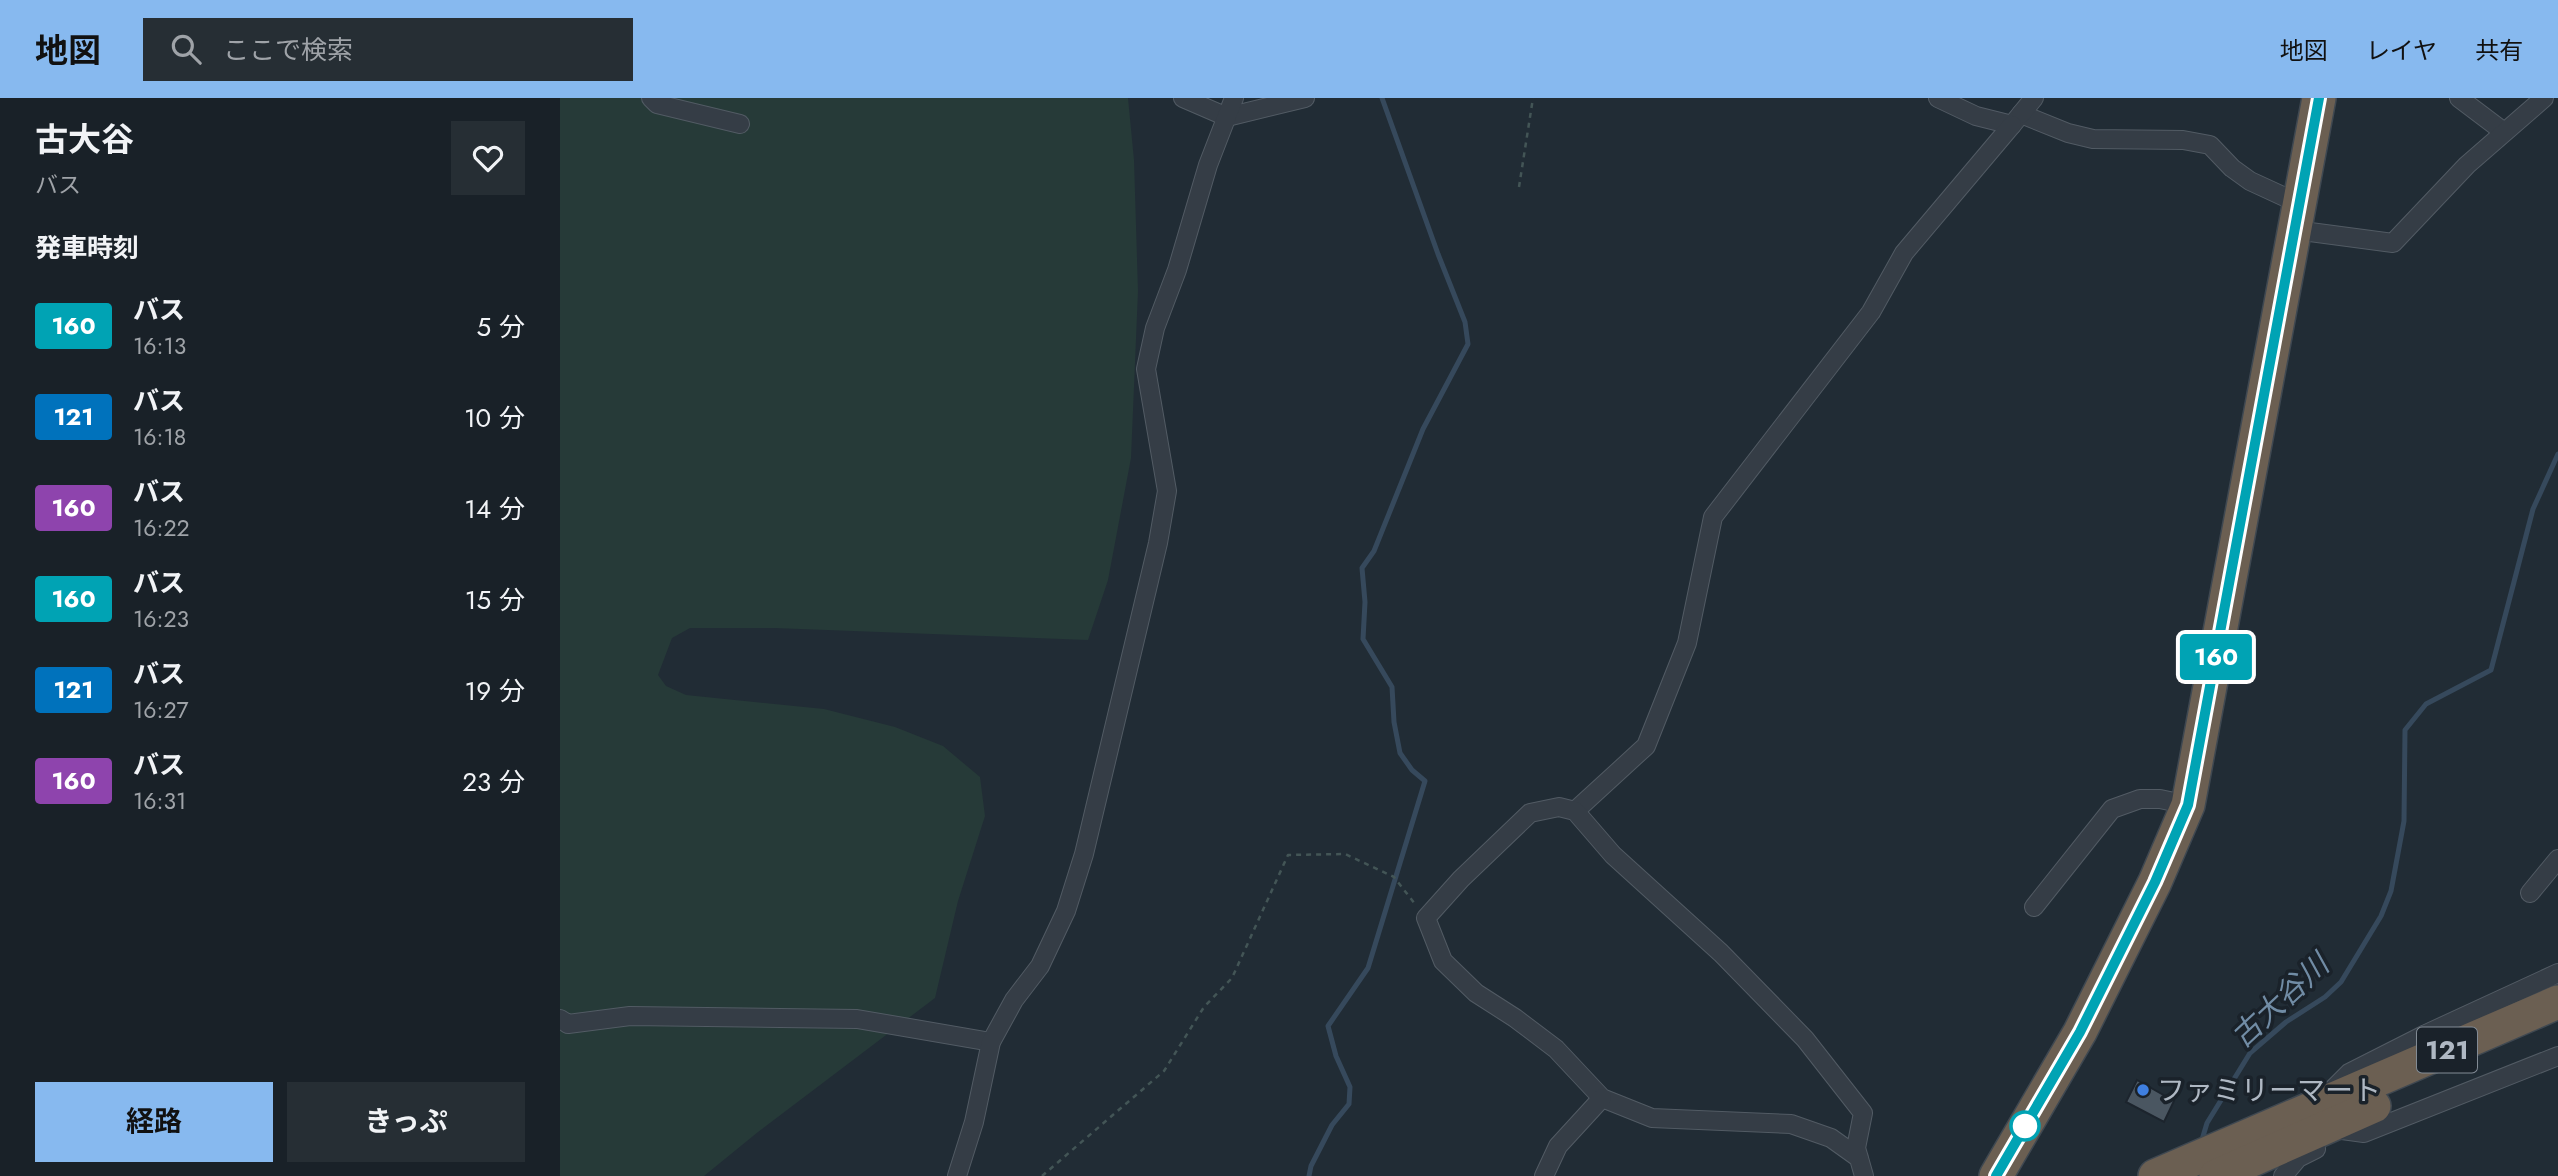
<!DOCTYPE html>
<html lang="ja">
<head>
<meta charset="utf-8">
<style>
  :root { --surface:#192128; --page:#262e34; --text:#f1f3f6; --muted:#9fa3a8; --accent:#87b9ef }
  body { margin:0; font-family:Jost,"Noto Sans JP",sans-serif; background:var(--page); color:var(--text); height:100vh; display:flex; flex-direction:column; font-size:26px; white-space:nowrap }
  * { box-sizing:border-box; margin:0 }
  p { font-size:23px; color:var(--muted) }
  .icon { flex:none; width:38px; height:38px; fill:none; stroke:currentColor; stroke-width:2; stroke-linecap:round; stroke-linejoin:round }
  .map { position:relative; flex:1; overflow:hidden }
  .sheet { display:flex; flex-direction:column; background:var(--surface); width:560px }
  .sheet>* { flex:none }
  .badge { padding:0 14px; border-radius:5px; font-size:24px; line-height:46px }
  .map>.badge { position:absolute; translate:-50% -50%; box-shadow:0 0 0 4px #fff }
  h2 { padding:0 35px; font-size:26px; line-height:63px }
  .round { display:grid; place-items:center; flex:none; width:74px; height:74px; border-radius:0px; background:var(--page) }
  .headline { display:flex; align-items:center; justify-content:space-between; height:119px; padding:0 35px }
  h1 { font-size:33px; font-weight:700; line-height:52px }
  .button { display:flex; gap:14px; margin-top:auto; padding:14px 35px }
  .button a { flex:1; height:80px; border-radius:0px; background:var(--accent); color:#111; font-size:28px; font-weight:700; line-height:80px; text-align:center }
  .button a+a { background:var(--page); color:var(--text) }
  ul { padding:0; list-style:none }
  li { display:flex; align-items:center; gap:21px; height:91px; padding:0 35px }
  li div { flex:1 }
  li b { display:block; font-size:26px }
  li em { font-style:normal }
  li .badge { min-width:77px; font-weight:700; text-align:center }
  header { display:flex; align-items:center; gap:42px; box-sizing:border-box; height:98px; padding:0 35px; background:var(--accent); color:#111 }
  header strong { font-size:33px }
  nav { display:flex; gap:38px; margin-inline-start:auto; font-size:24px }
  .search { width:490px; height:63px; background:var(--page); display:flex; align-items:center; gap:18px; box-sizing:border-box; padding:0 24px; border-radius:0px; color:var(--muted); font-size:26px }
  main { display:flex; flex:1; min-height:0 }
  .map>svg:first-child { display:block }
</style>
</head>
<body>
<header>
<strong>地図</strong>
<div class="search"><svg class="icon" aria-label="search" viewBox="0 0 24 24"><circle cx="10" cy="10" r="6"/><path d="M15 15l6 6"/></svg>ここで検索</div>
<nav><a>地図</a><a>レイヤ</a><a>共有</a></nav>
</header>
<main>
<section class="sheet">
<div class="headline"><div><h1>古大谷</h1><p>バス</p></div><a class="round"><svg class="icon" aria-label="heart" viewBox="0 0 24 24"><path d="M12 20l-8-8c-3-5 5-10 8-4 3-6 11-1 8 4z"/></svg></a></div>
<h2>発車時刻</h2>
<ul>
<li><span class="badge" style="background:#00a3b4;color:#fff">160</span><div><b>バス</b><p>16:13</p></div><em>5 分</em></li>
<li><span class="badge" style="background:#0072bc;color:#fff">121</span><div><b>バス</b><p>16:18</p></div><em>10 分</em></li>
<li><span class="badge" style="background:#8e44ad;color:#fff">160</span><div><b>バス</b><p>16:22</p></div><em>14 分</em></li>
<li><span class="badge" style="background:#00a3b4;color:#fff">160</span><div><b>バス</b><p>16:23</p></div><em>15 分</em></li>
<li><span class="badge" style="background:#0072bc;color:#fff">121</span><div><b>バス</b><p>16:27</p></div><em>19 分</em></li>
<li><span class="badge" style="background:#8e44ad;color:#fff">160</span><div><b>バス</b><p>16:31</p></div><em>23 分</em></li>
</ul>
<div class="button"><a>経路</a><a>きっぷ</a></div>
</section>
<div class="map">
<svg width="1998" height="1078" viewBox="0 0 1998 1078">
  <rect width="100%" height="100%" fill="#212c35"/>
  <polygon fill="#263a38" points="0,0 568,0 574,62 578,193 571,360 548,482 528,542 214,530 130,530 112,540 98,577 106,588 126,597 264,611 335,629 383,648 420,679 425,718 398,803 375,900 198,1034 144,1078 0,1078"/>
  <g fill="none" stroke-linecap="round" stroke-linejoin="round">
    <g stroke="#36495c" stroke-width="5">
      <polyline points="1641,1045 1647,1025 1690,955 1726,924 1765,899 1781,884 1821,818 1831,793 1844,723 1845,632 1866,606 1931,572 1973,411 1998,356"/>
      <polyline points="749,1078 751,1068 772,1027 789,1006 790,989 776,958 768,928 808,870 865,683 852,672 840,655 834,624 832,589 803,541 805,504 802,470 814,453 863,331 908,246 905,224 878,156 822,0"/>
    </g>
  </g>
  <polygon fill="#4a5661" stroke="#1c242d" stroke-width="2" points="1577,982 1614,1003 1604,1024 1566,1004"/>
  <g fill="none" stroke-linecap="round" stroke-linejoin="round">
    <defs>
      <g id="street">
        <polyline points="91,0 97,6 180,26"/>
        <polyline points="623,0 667,19 745,0"/>
        <polyline points="1378,0 1416,18 1452,27 1461,16 1508,35 1533,41 1623,42 1650,47 1672,70 1690,83 1740,106"/>
        <polyline points="1899,0 1944,34"/>
        <polyline points="1461,16 1474,0"/>
        <polyline points="1735,132 1833,145 1907,67 1984,0"/>
        <polyline points="1015,713 1086,648 1127,545 1153,419 1311,214 1344,155 1452,27"/>
        <polyline points="1970,795 1998,761"/>
        <polyline points="1474,809 1552,711 1580,701 1600,701 1628,707"/>
        <polyline points="0,921 8,926 70,918 297,921 431,944"/>
        <polyline points="1770,994 1789,975 1866,936 1998,875"/>
        <polyline points="1775,1031 1804,1035 1998,958"/>
        <polyline points="1299,1060 1271,1040 1231,1026 1092,1020 1042,1000 996,951 955,920 916,895 883,863 866,820 901,781 970,715 999,709 1015,713 1053,757 1161,855 1245,941 1303,1015 1296,1050 1304,1078"/>
        <polyline points="397,1078 414,1024 431,944 454,902 480,868 506,813 524,756 598,445 607,393 586,271 595,230 617,172 648,67 674,0"/>
        <polyline points="984,1078 998,1048 1042,1000"/>
        <polyline points="1723,1078 1738,1060 1756,1051"/>
      </g>
      <g id="highway">
        <polyline points="1436,1078 1520,934 1595,784 1628,707 1759,0"/>
        <polyline points="1595,1078 1998,904"/>
        <polyline points="1656,1078 1814,1008"/>
      </g>
    </defs>
    <use href="#street" stroke="#525b64" stroke-width="20"/>
    <use href="#highway" stroke="#3f4851" stroke-width="36"/>
    <g stroke="#435556" stroke-width="2.5" stroke-dasharray="5 5" stroke-linecap="butt">
      <polyline points="959,89 973,0"/>
      <polyline points="482,1078 604,973 644,909 672,880 728,757 785,756 834,779 855,806"/>
    </g>
    <use href="#street" stroke="#353d46" stroke-width="18"/>
    <use href="#highway" stroke="#6b5f52" stroke-width="33"/>
  </g>
  <g fill="none" stroke-linecap="round" stroke-linejoin="round">
    <defs>
      <polyline id="line" points="1436,1078 1520,934 1595,784 1628,707 1759,0"/>
    </defs>
    <use href="#line" stroke="#fff" stroke-width="16"/>
    <use href="#line" stroke="#00a3b4" stroke-width="10"/>
  </g>
  <circle fill="#3f7fe0" stroke="#1a222a" stroke-width="2.5" cx="1583" cy="992" r="7"/>
  <circle fill="#fff" stroke="#00a3b4" stroke-width="3.5" cx="1465" cy="1028" r="14"/>
  <g text-anchor="middle" stroke-width="7" stroke-linejoin="round" paint-order="stroke">
    <rect fill="#1a222a" stroke="#828b95" stroke-width="2" x="1857" y="929.5" width="60" height="45" rx="5"/>
    <g font-size="26" font-weight="bold" fill="#afb8c3">
      <text x="1887" y="961">121</text>
    </g>
    <g font-size="28" fill="#afb8c3" stroke="#1a222a" text-anchor="start">
      <text x="1597" y="1002">ファミリーマート</text>
    </g>
    <g font-size="30" font-style="italic" fill="#718ca5" stroke="#1a222a">
      <text transform="translate(1720 903) rotate(-43)" y="10">古大谷川</text>
    </g>
  </g>
</svg>
<b class="badge" style="left:1656px;top:559px;background:#00a3b4;color:#fff">160</b>
</div>
</main>
</body>
</html>
